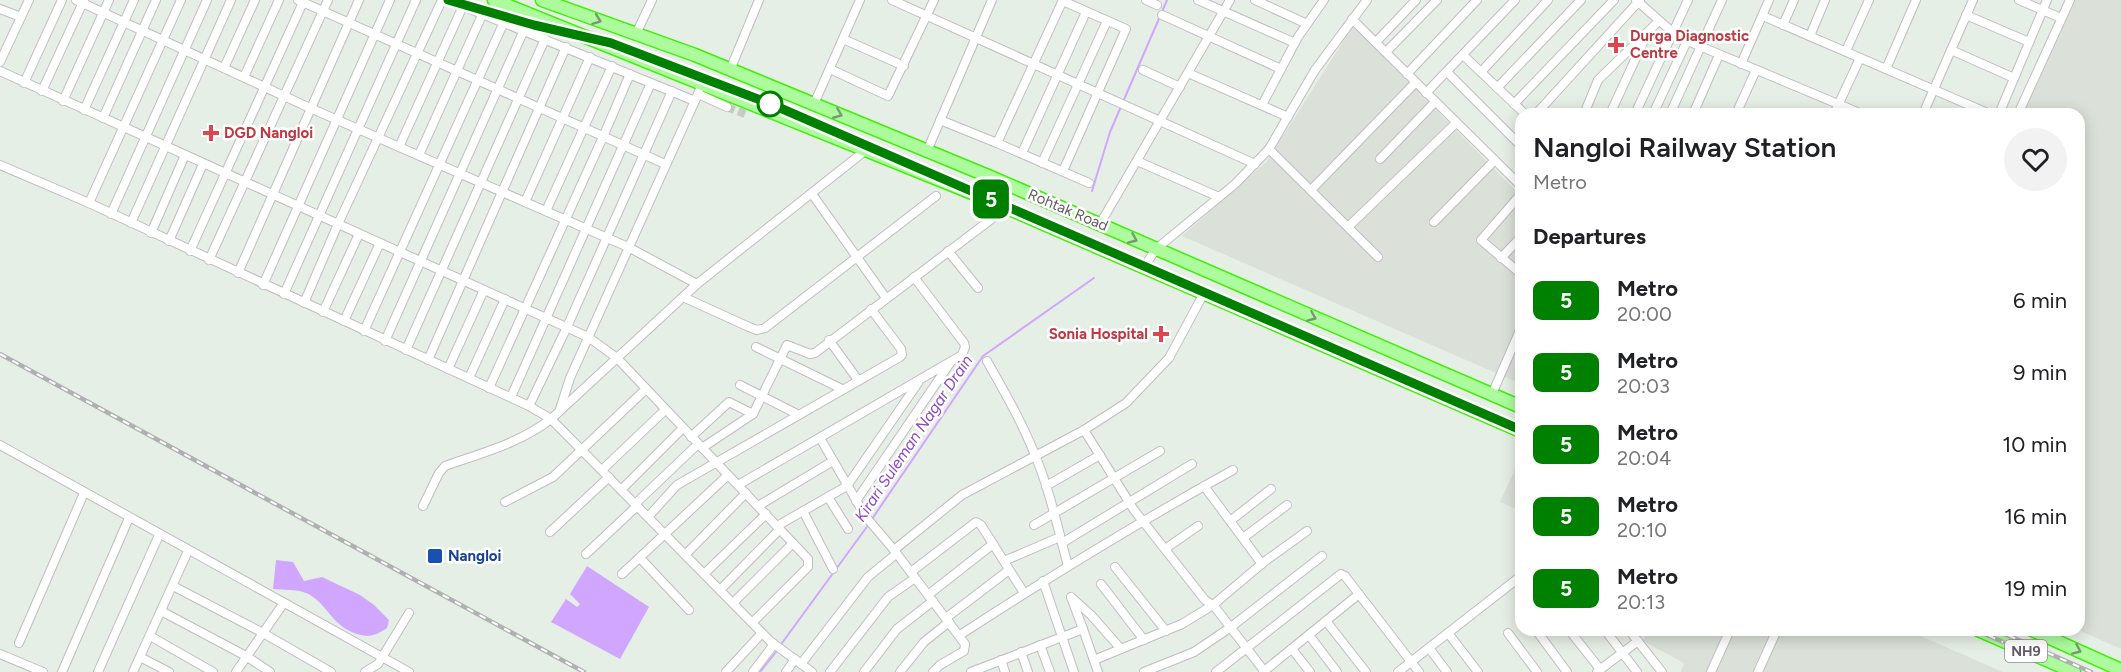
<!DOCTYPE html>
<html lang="en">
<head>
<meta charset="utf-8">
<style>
  :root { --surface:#fff; --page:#f2f2f2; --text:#202124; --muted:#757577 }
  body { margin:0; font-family:Figtree,sans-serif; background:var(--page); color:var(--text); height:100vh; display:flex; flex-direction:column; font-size:22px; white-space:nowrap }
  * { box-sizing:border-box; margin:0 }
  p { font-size:20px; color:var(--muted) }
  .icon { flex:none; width:33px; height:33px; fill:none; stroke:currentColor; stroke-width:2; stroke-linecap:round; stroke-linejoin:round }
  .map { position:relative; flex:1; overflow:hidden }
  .details { position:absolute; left:1515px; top:108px; width:570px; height:528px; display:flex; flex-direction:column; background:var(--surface); border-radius:18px; box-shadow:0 3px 15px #0003 }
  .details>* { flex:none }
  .badge { padding:0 12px; border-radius:9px; font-size:21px; line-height:39px }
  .map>.badge { position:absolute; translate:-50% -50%; box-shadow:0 0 0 3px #fff }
  h2 { padding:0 18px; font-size:22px; line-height:54px }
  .round { display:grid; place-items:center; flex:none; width:63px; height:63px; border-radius:32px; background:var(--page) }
  .headline { display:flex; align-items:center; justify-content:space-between; height:102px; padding:0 18px }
  h1 { font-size:28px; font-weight:600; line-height:45px }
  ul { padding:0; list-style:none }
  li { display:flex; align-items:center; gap:18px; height:72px; padding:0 18px }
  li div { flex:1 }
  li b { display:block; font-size:22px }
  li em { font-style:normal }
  li .badge { min-width:66px; font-weight:700; text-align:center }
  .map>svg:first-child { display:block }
</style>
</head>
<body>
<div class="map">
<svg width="2121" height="672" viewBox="0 0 2121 672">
  <rect width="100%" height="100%" fill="#e6efe5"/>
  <g fill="#dbe0d9">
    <polygon points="2069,0 2121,0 2121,649 2078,630 2079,114 2019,114"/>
    <polygon points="1353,26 1521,196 1521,384 1182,236 1267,161"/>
    <polygon points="1519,461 1521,462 1521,511 1500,502"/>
    <polygon points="1647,630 1907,630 2003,672 1681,672 1684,663 1643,641"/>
  </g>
  <g fill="#d1a6fe">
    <path d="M276 560 293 562 304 581 322 577 360 595 374 605 389 620 387 628C377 635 369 638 357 634 331 626 327 602 306 593 296 589 284 590 273 589Z"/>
    <polygon points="587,566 649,607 620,659 551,622 566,599 577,607 580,604 570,594"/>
  </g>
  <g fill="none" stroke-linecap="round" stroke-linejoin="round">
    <g stroke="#d1a6fe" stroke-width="2">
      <polyline points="1092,191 1110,132 1167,0"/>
      <polyline points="872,519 983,356 1094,278"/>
      <polyline points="782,643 869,524"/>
      <polyline points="760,672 776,652"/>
    </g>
    <polyline stroke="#c5cac5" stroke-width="8" stroke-dasharray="8 4" stroke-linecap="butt" points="727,107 745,114"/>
    <defs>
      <g id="minor">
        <polyline points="76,0 310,108 628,247 697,284"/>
        <polyline points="298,0 665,164"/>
        <polyline points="448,0 695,101"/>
        <polyline points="892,0 1255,164"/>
        <polyline points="1146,0 1157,5"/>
        <polyline points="1198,0 1295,43"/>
        <polyline points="1255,0 1307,24"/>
        <polyline points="1636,0 1678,37 1862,114"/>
        <polyline points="2019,0 2061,18"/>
        <polyline points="0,9 21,17"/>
        <polyline points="1162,15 1281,69"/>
        <polyline points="1966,15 2029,42"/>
        <polyline points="1763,16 1990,114"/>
        <polyline points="1352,19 1521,186"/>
        <polyline points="1783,25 1794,0"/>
        <polyline points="636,34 652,0"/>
        <polyline points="1810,36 1825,0"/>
        <polyline points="843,39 904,66"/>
        <polyline points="1376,42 1416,0"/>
        <polyline points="1951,50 2014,78"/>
        <polyline points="1846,51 1869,0"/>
        <polyline points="1386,52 1437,0"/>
        <polyline points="1463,55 1525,114"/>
        <polyline points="0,62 29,0"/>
        <polyline points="1741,64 1769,0"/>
        <polyline points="224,68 255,0"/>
        <polyline points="830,69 888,96 934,0"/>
        <polyline points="1886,69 1916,0"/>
        <polyline points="730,70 759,0"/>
        <polyline points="1143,70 1180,87"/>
        <polyline points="0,71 588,337 617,358 808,559 808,567 752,623"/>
        <polyline points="1447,72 1521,146"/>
        <polyline points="1481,72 1548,0"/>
        <polyline points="1188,73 1288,117"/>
        <polyline points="1407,74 1477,0"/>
        <polyline points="244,77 279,0"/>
        <polyline points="24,83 62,0"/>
        <polyline points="1497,88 1581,0"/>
        <polyline points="42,91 84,0"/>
        <polyline points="699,91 698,94 727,107"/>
        <polyline points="1426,93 1515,0"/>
        <polyline points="63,101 109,0"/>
        <polyline points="814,104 860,0"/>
        <polyline points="1514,104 1614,0"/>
        <polyline points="1262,105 1298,37 1324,0"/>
        <polyline points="84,110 134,0"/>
        <polyline points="1536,114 1640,0"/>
        <polyline points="1584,114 1598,80 1659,21"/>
        <polyline points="1610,114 1646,36"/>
        <polyline points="1635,114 1688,0"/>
        <polyline points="1653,114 1687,41"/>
        <polyline points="1670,114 1722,0"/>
        <polyline points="1693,114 1719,55"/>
        <polyline points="1736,114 1756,70"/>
        <polyline points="1834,114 1860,58"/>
        <polyline points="1923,114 1973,0"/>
        <polyline points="1999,114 2047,0"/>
        <polyline points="2018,114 2070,0"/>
        <polyline points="103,118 156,0"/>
        <polyline points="940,120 997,143 1063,0"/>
        <polyline points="997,143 1089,183"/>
        <polyline points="399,147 463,6"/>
        <polyline points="1269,149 1378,257"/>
        <polyline points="927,151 992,0"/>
        <polyline points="1022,153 1086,12"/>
        <polyline points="419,155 483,13"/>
        <polyline points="1380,159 1435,102"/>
        <polyline points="1137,161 1219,197"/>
        <polyline points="1042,163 1107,21"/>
        <polyline points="0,165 89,203 529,406 551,419 770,641 812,672"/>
        <polyline points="1063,171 1126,29 1063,1"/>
        <polyline points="1311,190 1415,83"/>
        <polyline points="812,194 886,298"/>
        <polyline points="1521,194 1481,240 1521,274"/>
        <polyline points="525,202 590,57"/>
        <polyline points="89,203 181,0"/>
        <polyline points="546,211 612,66"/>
        <polyline points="111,214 207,0"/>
        <polyline points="1434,222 1495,160"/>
        <polyline points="131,223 231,0"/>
        <polyline points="1100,224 1230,0"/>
        <polyline points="1348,227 1456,123"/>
        <polyline points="151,233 185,155"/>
        <polyline points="169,241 203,164"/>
        <polyline points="190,251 304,0"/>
        <polyline points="948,251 978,288"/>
        <polyline points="1501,258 1521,237"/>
        <polyline points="209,260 328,0"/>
        <polyline points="1144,267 1156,249 1235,184 1269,149 1315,70 1367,0"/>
        <polyline points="238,273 359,0"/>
        <polyline points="263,285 390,0"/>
        <polyline points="284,294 416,0"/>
        <polyline points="683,297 749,327 757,330 765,328 936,196"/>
        <polyline points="304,303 338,224 442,0"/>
        <polyline points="323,312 359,234"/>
        <polyline points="344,321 380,243"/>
        <polyline points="364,331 504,22"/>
        <polyline points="829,340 858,380"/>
        <polyline points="385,341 524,30"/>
        <polyline points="756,347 842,389"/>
        <polyline points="406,350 545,39"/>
        <polyline points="428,360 566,47"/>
        <path d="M987 361C1004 391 1022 422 1035 455 1050 491 1058 529 1068 566"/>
        <polyline points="448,369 484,290"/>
        <polyline points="469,378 505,299"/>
        <polyline points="740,385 799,415"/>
        <polyline points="489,388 603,137 630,74"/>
        <polyline points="1492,394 1521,328"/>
        <polyline points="511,397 651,83"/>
        <polyline points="529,406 567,327 672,91"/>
        <polyline points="560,409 570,378 698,94"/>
        <polyline points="1084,430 1134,510 1205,600 1214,606 1265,672"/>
        <polyline points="691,437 729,402 753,414"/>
        <polyline points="820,438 866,517 894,550 965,644 964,651 940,665 933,672"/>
        <polyline points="0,445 409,672"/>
        <polyline points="702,448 753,414 787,345 810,354 815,353 1006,208"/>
        <polyline points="602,470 665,410"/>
        <polyline points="738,485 962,355 965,347 964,343 914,277"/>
        <polyline points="1046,486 1100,455"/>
        <polyline points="1204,486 1262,564"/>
        <polyline points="621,490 683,428"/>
        <polyline points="828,497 848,529"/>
        <polyline points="856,501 950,363"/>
        <polyline points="505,502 553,477 646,389"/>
        <polyline points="635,504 698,444"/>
        <path d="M423 506 439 473 445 466C482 453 520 443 551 419L697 284 866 150"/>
        <polyline points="758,506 833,461"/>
        <polyline points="803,511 833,569"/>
        <polyline points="648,517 677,485 900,357 902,355 901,349 871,309"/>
        <polyline points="1230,521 1271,489"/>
        <polyline points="1034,525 1160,451"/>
        <polyline points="777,526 847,486 918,383"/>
        <polyline points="550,532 609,477"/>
        <polyline points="1243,538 1287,505"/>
        <polyline points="1062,543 1192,464"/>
        <polyline points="1165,549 1198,526"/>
        <polyline points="894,550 962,495 1084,430 1126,403 1169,358 1204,293"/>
        <polyline points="586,554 637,506"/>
        <polyline points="685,555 746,493"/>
        <polyline points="640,558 689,610"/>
        <polyline points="1004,561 1060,537"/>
        <polyline points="1115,567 1166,631"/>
        <polyline points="911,572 976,522 981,525 1024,593"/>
        <polyline points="622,574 728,475"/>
        <polyline points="704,574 766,514"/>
        <polyline points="1043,581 1074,672"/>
        <polyline points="1101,584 1144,640"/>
        <polyline points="173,586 263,633 331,672"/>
        <polyline points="720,590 780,529"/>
        <polyline points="928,595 993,544"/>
        <polyline points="1072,598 1091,615 1121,649"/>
        <polyline points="733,603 793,543"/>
        <polyline points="161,611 246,656 270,672"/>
        <polyline points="946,618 1009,570"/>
        <polyline points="1326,621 1366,672"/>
        <polyline points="1083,629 1098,672"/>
        <polyline points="1536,630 1567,672"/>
        <polyline points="1569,630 1600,669"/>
        <polyline points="1605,630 1637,672"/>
        <polyline points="1629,630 1662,672"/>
        <polyline points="1448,633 1478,672"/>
        <polyline points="1508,633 1537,672"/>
        <path d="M960 635C1049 577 1139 522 1233 470"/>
        <polyline points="1309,635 1337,672"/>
        <polyline points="150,636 213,672"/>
        <polyline points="19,643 84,493"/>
        <polyline points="1040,645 1050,672"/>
        <polyline points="1429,648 1447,672"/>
        <polyline points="1292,649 1310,672"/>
        <polyline points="1021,652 1028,672"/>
        <polyline points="0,654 43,672"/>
        <polyline points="140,657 169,672"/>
        <polyline points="1001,660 1005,672"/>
        <polyline points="1094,660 1182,624 1213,605 1264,562 1307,531"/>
        <polyline points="801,664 868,577 896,554"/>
        <polyline points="62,672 129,518"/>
        <polyline points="98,672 159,535"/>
        <polyline points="133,672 188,551"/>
        <polyline points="236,672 283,604"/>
        <polyline points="365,672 378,664 409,613"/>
        <polyline points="726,672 762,633"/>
        <polyline points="753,672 774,644"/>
        <polyline points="786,672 795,659"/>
        <polyline points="830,672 888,597 915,578"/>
        <polyline points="864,672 897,629 933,601"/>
        <polyline points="900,672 924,642 949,622"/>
        <polyline points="971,672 1083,629 1071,597"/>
        <polyline points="1144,672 1194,652 1231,627 1322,556"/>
        <polyline points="1216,672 1341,574 1345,576 1419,672"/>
        <polyline points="1263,672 1359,594"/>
        <polyline points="1398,672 1521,576"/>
        <polyline points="1597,672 1638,641"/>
        <polyline points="1711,672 1730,630"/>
        <polyline points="1758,672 1777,630"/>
      </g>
      <g id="trunk">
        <polyline points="494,0 982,197 1521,431"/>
        <polyline points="542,0 695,55 993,178 1521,407"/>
        <polyline points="1978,630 2074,672"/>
        <polyline points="2032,630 2121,670"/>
      </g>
    </defs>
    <use href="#minor" stroke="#c1bcc3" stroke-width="10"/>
    <use href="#trunk" stroke="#3ff004" stroke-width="15"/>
    <use href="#minor" stroke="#fff" stroke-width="8"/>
    <use href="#trunk" stroke="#acfc9d" stroke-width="12"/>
    <defs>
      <g id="rail">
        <polyline points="448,0 495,15 611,43 771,104 1521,430"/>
        <polyline points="0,354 584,672"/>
        <polyline points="1976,630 2003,642"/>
        <polyline points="1996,630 2091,672"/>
      </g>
    </defs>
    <use href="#rail" stroke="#b0afb1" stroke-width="4.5"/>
    <use href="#rail" stroke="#fff" stroke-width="2" stroke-dasharray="7" stroke-linecap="butt"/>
  </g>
  <defs><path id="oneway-chevron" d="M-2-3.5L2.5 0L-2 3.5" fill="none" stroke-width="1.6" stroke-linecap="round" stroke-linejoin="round" transform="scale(1.5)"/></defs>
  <g stroke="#7c9579">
    <use href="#oneway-chevron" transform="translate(597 20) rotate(20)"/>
    <use href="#oneway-chevron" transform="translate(838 114) rotate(22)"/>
    <use href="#oneway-chevron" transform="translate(1133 239) rotate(24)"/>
    <use href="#oneway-chevron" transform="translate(1312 317) rotate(23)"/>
    <use href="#oneway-chevron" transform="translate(2077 650) rotate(24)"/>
  </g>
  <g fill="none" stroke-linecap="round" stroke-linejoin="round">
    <defs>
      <polyline id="line" points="448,0 534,25 611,43 771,104 1521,430"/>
    </defs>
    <use href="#line" stroke="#fff" stroke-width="14"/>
    <use href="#line" stroke="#008000" stroke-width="9"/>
  </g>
  <g fill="#e0444e" stroke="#fff" stroke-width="2">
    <path d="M1613 36h6v6h6v6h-6v6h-6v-6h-6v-6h6z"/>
    <path d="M208 124h6v6h6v6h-6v6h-6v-6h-6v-6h6z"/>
    <path d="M1158 325h6v6h6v6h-6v6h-6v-6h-6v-6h6z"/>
  </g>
  <circle fill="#fff" stroke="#008000" stroke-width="3" cx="770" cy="104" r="12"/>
  <rect fill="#1a4fb4" stroke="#fff" stroke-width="2" x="427" y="548" width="16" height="16" rx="3"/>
  <g text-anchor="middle" stroke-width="5" stroke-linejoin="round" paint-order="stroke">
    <rect fill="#fff" stroke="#918e93" stroke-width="1.5" x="2005" y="640" width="42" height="22" rx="4.5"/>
    <g font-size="14" font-weight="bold" fill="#625d65">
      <text x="2026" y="656">NH9</text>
    </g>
    <g font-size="15" font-weight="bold" fill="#be3a42" stroke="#fff" text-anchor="start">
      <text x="1630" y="41">Durga Diagnostic<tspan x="1630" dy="17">Centre</tspan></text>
      <text x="224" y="138">DGD Nangloi</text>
      <text x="1148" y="339" text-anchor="end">Sonia Hospital</text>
    </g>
    <g font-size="15" fill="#625d65" stroke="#fff">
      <text transform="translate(1068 210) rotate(23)" y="5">Rohtak Road</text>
    </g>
    <g font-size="15" font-weight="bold" fill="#164399" stroke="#fff" text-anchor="start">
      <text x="448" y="561">Nangloi</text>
    </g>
    <g font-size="16" font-style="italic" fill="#8e48c2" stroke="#fff">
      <text transform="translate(913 438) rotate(-56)" y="6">Kirari Suleman Nagar Drain</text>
    </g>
  </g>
</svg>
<b class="badge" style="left:991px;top:199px;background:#008000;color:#fff">5</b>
<section class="details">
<div class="headline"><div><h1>Nangloi Railway Station</h1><p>Metro</p></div><a class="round"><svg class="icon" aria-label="heart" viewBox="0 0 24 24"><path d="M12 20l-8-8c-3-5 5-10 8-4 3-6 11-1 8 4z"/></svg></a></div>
<h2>Departures</h2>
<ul>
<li><span class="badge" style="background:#008000;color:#fff">5</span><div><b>Metro</b><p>20:00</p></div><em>6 min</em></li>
<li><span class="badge" style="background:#008000;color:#fff">5</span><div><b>Metro</b><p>20:03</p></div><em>9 min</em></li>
<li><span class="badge" style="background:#008000;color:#fff">5</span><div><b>Metro</b><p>20:04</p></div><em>10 min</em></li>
<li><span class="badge" style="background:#008000;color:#fff">5</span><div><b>Metro</b><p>20:10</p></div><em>16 min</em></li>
<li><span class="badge" style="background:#008000;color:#fff">5</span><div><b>Metro</b><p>20:13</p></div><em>19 min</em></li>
</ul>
</section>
</div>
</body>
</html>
